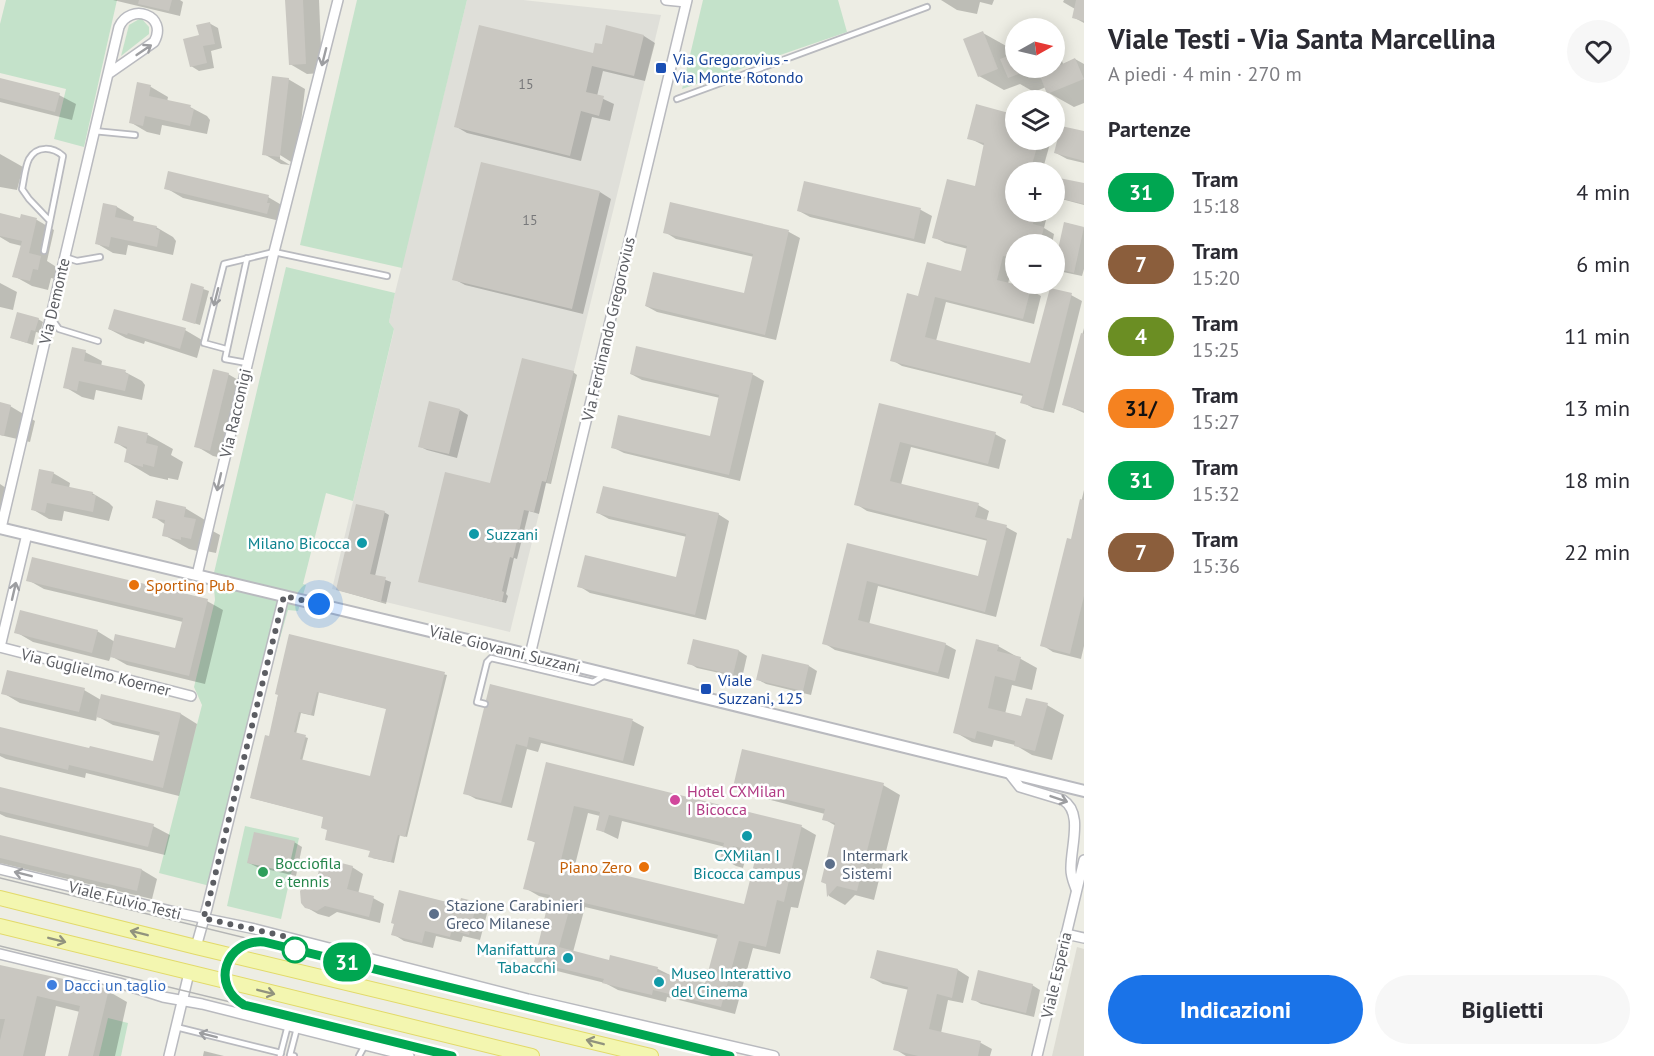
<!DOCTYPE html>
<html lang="it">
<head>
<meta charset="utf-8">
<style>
  :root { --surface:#fff; --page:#f7f7f7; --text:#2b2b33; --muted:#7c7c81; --accent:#1a73e8 }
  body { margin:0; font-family:"PT Sans",sans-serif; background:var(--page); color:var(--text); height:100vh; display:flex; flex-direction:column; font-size:22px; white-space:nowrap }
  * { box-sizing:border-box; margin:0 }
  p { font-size:20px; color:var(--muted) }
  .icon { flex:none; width:33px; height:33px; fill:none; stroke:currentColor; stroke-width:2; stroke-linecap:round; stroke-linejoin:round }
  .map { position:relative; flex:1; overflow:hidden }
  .side { display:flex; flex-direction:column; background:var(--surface); width:570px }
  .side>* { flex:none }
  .badge { padding:0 12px; border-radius:20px; font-size:21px; line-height:39px }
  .needle { width:39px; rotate:82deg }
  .controls { position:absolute; left:1005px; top:18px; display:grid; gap:12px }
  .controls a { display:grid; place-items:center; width:60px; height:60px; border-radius:50%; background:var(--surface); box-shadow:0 3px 15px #0003; font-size:30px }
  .you { position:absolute; width:30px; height:30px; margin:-15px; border:4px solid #fff; border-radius:50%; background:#1a73e8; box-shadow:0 0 0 9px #1a73e833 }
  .map>.badge { position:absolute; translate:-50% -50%; box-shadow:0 0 0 3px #fff }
  h2 { padding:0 24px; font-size:22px; line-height:54px }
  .round { display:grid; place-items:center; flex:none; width:63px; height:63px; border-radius:32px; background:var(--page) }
  .headline { display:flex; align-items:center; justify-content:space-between; height:102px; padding:0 24px }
  h1 { font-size:28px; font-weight:600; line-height:45px }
  .action { display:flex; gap:12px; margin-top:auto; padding:12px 24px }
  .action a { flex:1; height:69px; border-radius:36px; background:var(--accent); color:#fff; font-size:24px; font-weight:600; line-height:69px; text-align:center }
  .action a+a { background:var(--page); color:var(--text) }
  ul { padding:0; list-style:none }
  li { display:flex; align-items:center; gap:18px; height:72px; padding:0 24px }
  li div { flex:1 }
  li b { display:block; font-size:22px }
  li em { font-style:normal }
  li .badge { min-width:66px; font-weight:700; text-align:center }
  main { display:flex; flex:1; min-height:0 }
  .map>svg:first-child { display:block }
</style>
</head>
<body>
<main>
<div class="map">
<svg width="1084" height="1056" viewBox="0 0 1084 1056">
  <rect width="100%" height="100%" fill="#edede4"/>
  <polygon fill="#dfdfd9" points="467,0 523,0 661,15 510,632 332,589 394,330 389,322 395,293"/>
  <polygon fill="#dddcd3" points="1077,947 1084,949 1084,1056 1052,1056"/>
  <g fill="#c4e2ca">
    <polygon points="6,0 117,0 84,147 54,139 66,89 0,73 0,24"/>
    <polygon points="357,0 467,0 402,268 300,245"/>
    <polygon points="703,0 838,0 847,32 682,89"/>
    <polygon points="141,18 149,27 149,34 121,56 129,25"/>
    <polygon points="286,267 395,293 389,322 394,329 353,501 326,493 303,584 306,585 298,611 288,610 210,886 159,873 202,705 194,687 215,600 213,577"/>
    <polygon points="245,826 299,838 281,919 227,906"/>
    <polygon points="108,1018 128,1023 121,1056 99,1056"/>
  </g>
  <g fill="#0003" fill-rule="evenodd">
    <polygon points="113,0 180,0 183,2 180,16"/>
    <polygon points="287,0 319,0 322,73 307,74 290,64"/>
    <polygon points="941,0 994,0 992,5 980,2 977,14 957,10"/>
    <polygon points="1064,0 1084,0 1084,23 1073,17 1075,9 1063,2"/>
    <polygon points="209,23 218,28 222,48 211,51 214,68 199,71 191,66 200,36"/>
    <polygon points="607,27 644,36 655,43 645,81 603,71 597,96 614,104 610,121 592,117 581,161 467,133 455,126 594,55 603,46"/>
    <polygon points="983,33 1008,47 1016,68 1054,68 1054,57 1062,61 1063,64 1075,59 1084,64 1084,103 1074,107 1049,93 1046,87 1034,92 1020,84 1004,90 979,76"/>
    <polygon points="288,79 305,89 296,165 280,155 280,159 290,165 281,164 264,154"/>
    <polygon points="0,80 59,95 76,104 72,120 0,102"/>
    <polygon points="139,84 151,87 168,97 167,102 190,107 207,116 210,120 207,134 162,125 160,135 147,132 130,122"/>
    <polygon points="1062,128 1084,133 1084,163 1067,159 1056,153"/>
    <polygon points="969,138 1051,140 1042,172 1016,172 1016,212 1048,212 1044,228 1054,234 1052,244 1016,244 1016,261 1013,261 1008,284 1030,290 1041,296 1034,324 946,302 936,341 1031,365 1071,295 1082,301 1054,413 1033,408 1022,402 1023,396 902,366 892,360 920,298 962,273 968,249 945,243 934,237 976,187 985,146"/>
    <polygon points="0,154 23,167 17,190 0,187"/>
    <polygon points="1054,178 1084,185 1084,205 1054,197"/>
    <polygon points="805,183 921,210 932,216 925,244 810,217 799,211"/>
    <polygon points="166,188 268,197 285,207 284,222 183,198"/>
    <polygon points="600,192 611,199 583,314 465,285 454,279"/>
    <polygon points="672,204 789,232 800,238 776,340 657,312 646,306 745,295 754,257 676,239 665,232"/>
    <polygon points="105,205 117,207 134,217 133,222 156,227 173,237 176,241 173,255 128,245 126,255 113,253 96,243"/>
    <polygon points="0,215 21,220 22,216 37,220 54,230 47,261 58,268 55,279 51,278 48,290 32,286 14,276 22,246 10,243 0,237"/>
    <polygon points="1066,223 1084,228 1084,269 1082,276 1063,272 1055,267"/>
    <polygon points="0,283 17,292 13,310 0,307"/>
    <polygon points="192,285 209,291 200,325 184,320"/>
    <polygon points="38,319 43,322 40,333 36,332 33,345 12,338"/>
    <polygon points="1084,328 1084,413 1064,404"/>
    <polygon points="109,329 185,330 202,340 197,358 145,341 144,344 126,338"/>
    <polygon points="85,352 102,361 101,367 125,372 142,381 145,385 142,400 96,390 94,400 82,397 65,387"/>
    <polygon points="573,372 577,375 551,484 546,483 539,514 529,511 517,559 514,558 506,594 508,596 506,603 420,581"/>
    <polygon points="228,374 245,384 227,459 213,456 196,446"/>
    <polygon points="631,374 752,374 764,381 740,481 624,453 612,447 711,438 720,398 642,380"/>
    <polygon points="0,404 10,406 35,421 30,442 0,435"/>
    <polygon points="881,405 995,434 1006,440 999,469 911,447 901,485 978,505 989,511 986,522 1006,527 1017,533 996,617 878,586 869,625 945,644 956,650 949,679 835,650 824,643 848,545 979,577 988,541 867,511 856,504"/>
    <polygon points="460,410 468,415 457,458 427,450 419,446"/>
    <polygon points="119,428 148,435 173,449 171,455 183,462 178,480 168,478 168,480 150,476 125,461 128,450 115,442"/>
    <polygon points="53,473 70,483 69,488 92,493 109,503 113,507 109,521 64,511 62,521 49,519 32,509"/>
    <polygon points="0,484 6,488 2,507 0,507"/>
    <polygon points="1084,490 1084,646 1081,659 1053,652 1042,645 1072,541"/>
    <polygon points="185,508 210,523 209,529 220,535 216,553 206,551 206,553 189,549 164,535 166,525 154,517"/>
    <polygon points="384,512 389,515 375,576 391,582 386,604 338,590"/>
    <polygon points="598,513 718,514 729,521 706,620 590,593 579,586 677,578 687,537 609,519"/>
    <polygon points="28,580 207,601 223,610 205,684 127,665 111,656 109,661 33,642 16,632 97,631 115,642 177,650 183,622 44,589"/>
    <path d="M290 635 447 675 407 837 400 835 394 863 372 858 371 851 329 830 325 817 251 798 270 737ZM319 692 388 709 371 778 302 761 308 738 296 734 301 713 314 716Z"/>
    <polygon points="695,641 739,651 747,656 742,678 697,668 689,663"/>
    <polygon points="998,646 1037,668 1032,690 1012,685 1005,714 1022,718 1047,705 1064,715 1052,760 1032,755 1015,745 994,740 992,747 972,742 955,732"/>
    <polygon points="809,666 817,671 811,695 766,684 757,679"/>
    <polygon points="84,690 101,700 102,696 181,714 197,724 179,796 86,773 85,778 6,759 0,756 0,729 154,763 161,736 113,725 97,716 96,721 20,703 3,693"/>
    <polygon points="486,709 633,721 644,727 634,766 541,743 538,752 527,749 512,808 476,799 465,793"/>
    <path d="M547 764 802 827 816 835 798 908 791 907 780 954 753 948 735 1014 667 997 666 1002 618 990 605 983 549 969 535 961 551 899 539 896 525 888 536 843 528 839ZM588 813 600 816 597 829 618 839 622 821 725 847 722 858 736 866 743 868 747 853 758 856 745 906 575 865ZM585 907 718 939 706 985 672 976 658 969 611 957 610 962 573 952Z"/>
    <polygon points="883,785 900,795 874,900 855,895 845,905 829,896 827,884 836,826 824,819 825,814 751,795 734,786"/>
    <polygon points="0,789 153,826 170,835 165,855 6,817 0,814"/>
    <polygon points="0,837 142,870 157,879 152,899 0,863"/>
    <polygon points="294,842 302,847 296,876 257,867 249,863"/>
    <polygon points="352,867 363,874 358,894 373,898 384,904 380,923 337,912 329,917 318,914 306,907"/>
    <polygon points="477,903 488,910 480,940 463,936 461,942 436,936 433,948 404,941 393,934 460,907"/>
    <polygon points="878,951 958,970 969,977 963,1003 948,1000 941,1033 981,1043 992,1049 990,1056 906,1056 895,1049 909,990 883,984 872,978"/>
    <polygon points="0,966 108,991 127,1002 115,1056 70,1056 80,1012 56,1006 45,1056 0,1056"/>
    <polygon points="1032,985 1040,990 1034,1017 981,1004 973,999"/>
    <polygon points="204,1051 224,1056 203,1056"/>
  </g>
  <g fill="#c9c7c1" fill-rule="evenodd">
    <polygon points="139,0 172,0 169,11 138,4"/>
    <polygon points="285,0 303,0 306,64 289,65"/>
    <polygon points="1076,0 1084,0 1084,21 1072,18"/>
    <polygon points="210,22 215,44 203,46 207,63 190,67 183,39 199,35 196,25"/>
    <polygon points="479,25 593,53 595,43 602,44 606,25 644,35 634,76 592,66 586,92 604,96 599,116 581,111 570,156 454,127"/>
    <polygon points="983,31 998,69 978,77 963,39"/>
    <polygon points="1016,53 1016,68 1034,68 1008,78 1000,59"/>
    <polygon points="1075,58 1084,79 1047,94 1037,68 1054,68"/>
    <polygon points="272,76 289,78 280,157 262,155"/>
    <polygon points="0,78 60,93 55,112 0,98"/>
    <polygon points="137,82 151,85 149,96 191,105 190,108 194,109 190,126 145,116 143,126 129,123"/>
    <polygon points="976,104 1016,115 1016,140 1039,140 1030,172 1016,172 1016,212 1036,212 1033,224 1044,227 1040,244 1016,244 1016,259 1003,256 997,280 1031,288 1023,319 935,297 925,337 1030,363 1050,288 1072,293 1043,409 1020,403 1023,394 890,361 907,293 918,296 927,262 961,271 967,246 932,238 947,179 975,186 984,143 967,139"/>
    <polygon points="1061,126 1084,131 1084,161 1054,153"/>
    <polygon points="481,162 600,191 572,309 452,280"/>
    <polygon points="168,171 269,195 267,203 270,203 267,214 164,189"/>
    <polygon points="1054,177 1084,183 1084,204 1054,197"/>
    <polygon points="804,181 921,208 914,239 797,211"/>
    <polygon points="670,202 789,230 765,335 645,306 653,272 744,293 753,254 663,233"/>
    <polygon points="103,203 117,206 115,217 157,226 156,229 160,230 157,247 111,237 109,247 95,244"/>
    <polygon points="0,213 20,218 21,214 37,218 29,253 41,256 38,270 33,269 30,281 12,277 22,241 0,236"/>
    <polygon points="1064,222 1084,227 1074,273 1054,268"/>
    <polygon points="191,283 204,287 195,324 182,320"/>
    <polygon points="114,309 186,328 180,349 128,333 127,335 108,329"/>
    <polygon points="17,312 39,318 35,331 31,330 27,343 10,338"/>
    <polygon points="1081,333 1084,334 1084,411 1062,405"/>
    <polygon points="636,346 753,373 729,475 611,448 618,415 710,436 719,395 630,374"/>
    <polygon points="72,347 86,350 84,361 126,370 125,373 129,374 125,391 79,381 77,391 63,388"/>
    <polygon points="522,358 574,371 546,482 542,481 534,512 524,510 513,558 510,557 502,591 504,592 502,602 418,582 445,472 490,483"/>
    <polygon points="213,369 229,373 210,451 194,447"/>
    <polygon points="429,401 460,409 449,454 418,447"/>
    <polygon points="0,402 11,405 4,436 0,435"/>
    <polygon points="879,403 996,432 988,464 900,442 890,481 979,503 975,517 1007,525 985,612 867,581 858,620 946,643 938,673 822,644 847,543 978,576 987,539 854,505"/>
    <polygon points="118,426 148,433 146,443 158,446 154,467 143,464 143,467 124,462 127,447 114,443"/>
    <polygon points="39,469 54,472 51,483 93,492 92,495 96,495 93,512 47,503 45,513 31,510"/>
    <polygon points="603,486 719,513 695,615 577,587 585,555 676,577 686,534 596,513"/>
    <polygon points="1080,499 1084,500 1084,596 1070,654 1040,646 1067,538 1071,539"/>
    <polygon points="156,500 186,507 184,517 196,519 191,539 181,537 181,540 162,536 165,520 152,518"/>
    <polygon points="356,504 385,511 370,574 386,577 381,602 336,590"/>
    <polygon points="32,557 208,599 189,676 110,657 115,634 175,648 183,618 26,581"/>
    <polygon points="20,610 98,630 92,653 14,633"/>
    <path d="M289 634 445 672 405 837 398 835 391 862 368 857 370 851 325 840 327 830 321 828 323 817 250 798 265 735 269 736 278 695 275 694ZM317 692 386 709 370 776 300 759 306 735 294 732 299 712 311 715Z"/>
    <polygon points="693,639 739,650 733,675 687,664"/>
    <polygon points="976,639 999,645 997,651 1021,657 1015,681 995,676 988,708 1021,716 1026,698 1048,703 1035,751 1014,746 1015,741 977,731 975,739 953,733"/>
    <polygon points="762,654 809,665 803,691 756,680"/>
    <polygon points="7,670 85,688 79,712 1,694"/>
    <polygon points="490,684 633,719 623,761 529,737 527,747 516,744 501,803 463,794 484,708 489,705 486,700"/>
    <polygon points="101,694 181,713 163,788 69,765 68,770 0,753 0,727 89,748 90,746 153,761 160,732 96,717"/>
    <polygon points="742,749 884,783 857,891 837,886 827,897 826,884 821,882 835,823 822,820 825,809 733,787"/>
    <path d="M546 762 802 825 784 902 777 900 766 947 739 941 721 1007 653 990 652 995 630 990 602 983 604 979 534 962 550 895 523 889 535 842 527 840ZM574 806 600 812 596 830 604 832 609 815 724 843 720 859 729 861 733 846 757 852 744 904 561 860ZM572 900 718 935 705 983 657 972 658 967 610 955 609 960 559 947Z"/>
    <polygon points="0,787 154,824 148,847 0,811"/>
    <polygon points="254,832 295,841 288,872 247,863"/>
    <polygon points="0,835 142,869 137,891 0,858"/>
    <polygon points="322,858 353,866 347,889 374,896 369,917 325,906 317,911 305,908 301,903 300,891 304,886 316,882"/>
    <polygon points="399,890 459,905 461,898 477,902 469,935 452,930 450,937 425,931 422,943 391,935 394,924 391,923"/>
    <polygon points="877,950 958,969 952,998 937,994 929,1029 981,1041 978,1056 918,1056 893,1050 908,987 870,978"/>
    <polygon points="0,965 109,989 93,1056 68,1056 80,1006 37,996 23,1056 0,1056 0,1040 5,1019 0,1019"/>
    <polygon points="978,970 1033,984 1026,1013 971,1000"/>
  </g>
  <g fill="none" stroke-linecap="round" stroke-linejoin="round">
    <defs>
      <g id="service">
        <polyline points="677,99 927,7"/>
        <polyline points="94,131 135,135"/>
        <path d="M44 251 63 156C53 147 37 145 29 159 25 167 24 180 22 189L29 199 49 220"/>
        <polyline points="65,257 77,261 100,257"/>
        <polyline points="52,319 59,329 98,341"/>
        <polyline points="226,349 204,343 224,264 274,252 387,276"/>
        <polyline points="247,363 225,359 247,258"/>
        <polyline points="485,704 477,702 487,662 491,658 593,682 605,675"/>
        <polyline points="176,1027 281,1053"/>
        <polyline points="280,1056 288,1025"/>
        <polyline points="294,1056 290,1055 297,1028"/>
        <polyline points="359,1056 365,1045"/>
      </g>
      <g id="minor">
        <polyline points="666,0 686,2"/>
        <path d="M1 528 119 27C130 2 169 15 154 42L108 74"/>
        <polyline points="197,575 274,252 338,0"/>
        <polyline points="0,647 191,696"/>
        <polyline points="0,647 27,534"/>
        <polyline points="530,655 687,0"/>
        <path d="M1009 773 1020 787 1063 800C1084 813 1070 848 1071 870 1071 877 1074 883 1076 889"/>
        <polyline points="0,869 183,914 255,929 528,999 774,1056"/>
        <polyline points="1066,934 1084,938"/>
        <polyline points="196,947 207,908 284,596"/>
        <polyline points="0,954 119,983 163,997 202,1004 409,1056"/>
        <polyline points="169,1056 189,973"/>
        <polyline points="1037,1056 1084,860"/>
      </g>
      <polyline id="tertiary" points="0,528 530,655 1084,791"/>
      <g id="primary">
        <polyline points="0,898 196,947 651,1056"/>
        <polyline points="0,926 532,1056"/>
      </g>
    </defs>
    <use href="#service" stroke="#b9babf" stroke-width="8"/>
    <use href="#minor" stroke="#b9babf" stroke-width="12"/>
    <use href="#tertiary" stroke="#b9babf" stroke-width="14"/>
    <use href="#primary" stroke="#e2da69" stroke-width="16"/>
    <use href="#service" stroke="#fff" stroke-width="4.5"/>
    <use href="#minor" stroke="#fff" stroke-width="9"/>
    <use href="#tertiary" stroke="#fff" stroke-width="10"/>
    <use href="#primary" stroke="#f3f6b0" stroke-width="14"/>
    <g stroke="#b4b5b5" stroke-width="1.5">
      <polyline points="0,878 730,1056"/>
      <polyline points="0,946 452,1056"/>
      <path d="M242 1004C214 985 224 945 258 942"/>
    </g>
  </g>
  <defs><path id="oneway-shaft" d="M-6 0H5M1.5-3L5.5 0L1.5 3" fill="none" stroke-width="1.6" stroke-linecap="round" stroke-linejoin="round" transform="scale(1.5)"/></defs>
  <g stroke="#9d9ea1">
    <use href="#oneway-shaft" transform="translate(144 50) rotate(-34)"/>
    <use href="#oneway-shaft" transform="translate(324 57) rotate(104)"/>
    <use href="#oneway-shaft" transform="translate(216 297) rotate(104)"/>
    <use href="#oneway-shaft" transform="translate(219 482) rotate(103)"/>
    <use href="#oneway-shaft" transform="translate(14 591) rotate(-77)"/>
    <use href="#oneway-shaft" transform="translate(1059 799) rotate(19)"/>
    <use href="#oneway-shaft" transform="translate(23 874) rotate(-166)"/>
    <use href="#oneway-shaft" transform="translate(208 1035) rotate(-166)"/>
  </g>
  <g stroke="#91937e">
    <use href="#oneway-shaft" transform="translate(139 933) rotate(-166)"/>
    <use href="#oneway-shaft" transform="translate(57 940) rotate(14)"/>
    <use href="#oneway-shaft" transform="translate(266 992) rotate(14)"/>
    <use href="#oneway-shaft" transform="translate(595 1042) rotate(-166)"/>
  </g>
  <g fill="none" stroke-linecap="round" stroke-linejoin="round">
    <defs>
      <path id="line" d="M452 1056 244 1005C210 986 225 939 264 942L730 1056"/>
    </defs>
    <use href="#line" stroke="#fff" stroke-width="14"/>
    <use href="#line" stroke="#00a651" stroke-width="9"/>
    <polyline stroke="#5c5e63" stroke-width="6" stroke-dasharray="0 10.8" points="295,950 292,938 203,918 207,908 284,596 319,604"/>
  </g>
  <g fill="#1a4fb4" stroke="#fff" stroke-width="2">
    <rect x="655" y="62" width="12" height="12" rx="3"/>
    <rect x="700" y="683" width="12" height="12" rx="3"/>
  </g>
  <g fill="#0f9aa8" stroke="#fff" stroke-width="2">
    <circle cx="474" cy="534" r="6"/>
    <circle cx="362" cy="543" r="6"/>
    <circle cx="747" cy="836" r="6"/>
    <circle cx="568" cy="958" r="6"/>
    <circle cx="659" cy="982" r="6"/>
  </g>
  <g fill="#e8710a" stroke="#fff" stroke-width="2">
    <circle cx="134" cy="585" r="6"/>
    <circle cx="644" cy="867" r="6"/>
  </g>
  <circle fill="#d1479c" stroke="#fff" stroke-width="2" cx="675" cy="800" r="6"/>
  <g fill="#5c6f8a" stroke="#fff" stroke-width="2">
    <circle cx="830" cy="864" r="6"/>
    <circle cx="434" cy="914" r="6"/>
  </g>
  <circle fill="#2e9e5b" stroke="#fff" stroke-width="2" cx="263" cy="872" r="6"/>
  <circle fill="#fff" stroke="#00a651" stroke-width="3" cx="295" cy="950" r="12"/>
  <circle fill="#3f7fe0" stroke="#fff" stroke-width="2" cx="52" cy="985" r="6"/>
  <g text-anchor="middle" stroke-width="5" stroke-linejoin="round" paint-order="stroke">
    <g font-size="14" fill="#77787a">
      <text x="526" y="89">15</text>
      <text x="530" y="225">15</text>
    </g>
    <g font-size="16" fill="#164399" stroke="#fff" text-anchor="start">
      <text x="673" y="65">Via Gregorovius -<tspan x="673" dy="18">Via Monte Rotondo</tspan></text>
      <text x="718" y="686">Viale<tspan x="718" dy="18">Suzzani, 125</tspan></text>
    </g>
    <g font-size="16" fill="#5c5e63" stroke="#fff">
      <text transform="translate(54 301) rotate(-77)" y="6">Via Demonte</text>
      <text transform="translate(608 329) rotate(-77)" y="6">Via Ferdinando Gregorovius</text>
      <text transform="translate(235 413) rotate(-77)" y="6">Via Racconigi</text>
      <text transform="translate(505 649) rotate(14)" y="6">Viale Giovanni Suzzani</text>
      <text transform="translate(96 672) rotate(14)" y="6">Via Guglielmo Koerner</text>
      <text transform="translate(125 900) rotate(14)" y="6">Viale Fulvio Testi</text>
      <text transform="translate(1056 975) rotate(-77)" y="6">Viale Esperia</text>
    </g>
    <g font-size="16" fill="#0d838f" stroke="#fff" text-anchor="start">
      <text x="486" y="540">Suzzani</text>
      <text x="350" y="549" text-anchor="end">Milano Bicocca</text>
      <text x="747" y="861" text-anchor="middle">CXMilan I<tspan x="747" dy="18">Bicocca campus</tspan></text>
      <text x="556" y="955" text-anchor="end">Manifattura<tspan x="556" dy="18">Tabacchi</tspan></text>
      <text x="671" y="979">Museo Interattivo<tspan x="671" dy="18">del Cinema</tspan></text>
    </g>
    <g font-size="16" fill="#c56008" stroke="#fff" text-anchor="start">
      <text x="146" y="591">Sporting Pub</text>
      <text x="632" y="873" text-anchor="end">Piano Zero</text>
    </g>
    <g font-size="16" fill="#b23c85" stroke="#fff" text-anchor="start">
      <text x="687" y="797">Hotel CXMilan<tspan x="687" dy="18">I Bicocca</tspan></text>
    </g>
    <g font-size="16" fill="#4e5e75" stroke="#fff" text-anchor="start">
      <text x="842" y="861">Intermark<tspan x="842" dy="18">Sistemi</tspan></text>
      <text x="446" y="911">Stazione Carabinieri<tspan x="446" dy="18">Greco Milanese</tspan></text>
    </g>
    <g font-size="16" fill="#27864d" stroke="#fff" text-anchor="start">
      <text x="275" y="869">Bocciofila<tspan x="275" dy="18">e tennis</tspan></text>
    </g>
    <g font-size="16" fill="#366cbe" stroke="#fff" text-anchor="start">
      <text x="64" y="991">Dacci un taglio</text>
    </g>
  </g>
</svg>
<div class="controls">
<a><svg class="needle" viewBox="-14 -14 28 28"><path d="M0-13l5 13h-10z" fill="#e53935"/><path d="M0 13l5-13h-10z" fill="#7c7c81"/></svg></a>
<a><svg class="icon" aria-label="layers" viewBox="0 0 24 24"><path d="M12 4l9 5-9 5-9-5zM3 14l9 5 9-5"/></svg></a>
<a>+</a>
<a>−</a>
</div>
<div class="you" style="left:319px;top:604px"></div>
<b class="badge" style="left:347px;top:962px;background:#00a651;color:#fff">31</b>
</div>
<section class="side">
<div class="headline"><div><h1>Viale Testi - Via Santa Marcellina</h1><p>A piedi · 4 min · 270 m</p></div><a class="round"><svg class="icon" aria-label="heart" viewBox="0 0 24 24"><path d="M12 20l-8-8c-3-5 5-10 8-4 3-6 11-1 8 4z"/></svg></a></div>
<h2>Partenze</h2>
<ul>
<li><span class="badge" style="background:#00a651;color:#fff">31</span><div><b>Tram</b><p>15:18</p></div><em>4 min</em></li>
<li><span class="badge" style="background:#8b5e3c;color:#fff">7</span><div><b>Tram</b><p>15:20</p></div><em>6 min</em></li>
<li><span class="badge" style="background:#6b8e23;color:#fff">4</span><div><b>Tram</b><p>15:25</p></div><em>11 min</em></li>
<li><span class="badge" style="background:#f58220;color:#111">31/</span><div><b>Tram</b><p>15:27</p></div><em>13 min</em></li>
<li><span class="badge" style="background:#00a651;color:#fff">31</span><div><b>Tram</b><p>15:32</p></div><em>18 min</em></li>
<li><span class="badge" style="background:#8b5e3c;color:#fff">7</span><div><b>Tram</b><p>15:36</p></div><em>22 min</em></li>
</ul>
<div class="action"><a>Indicazioni</a><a>Biglietti</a></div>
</section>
</main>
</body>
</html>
